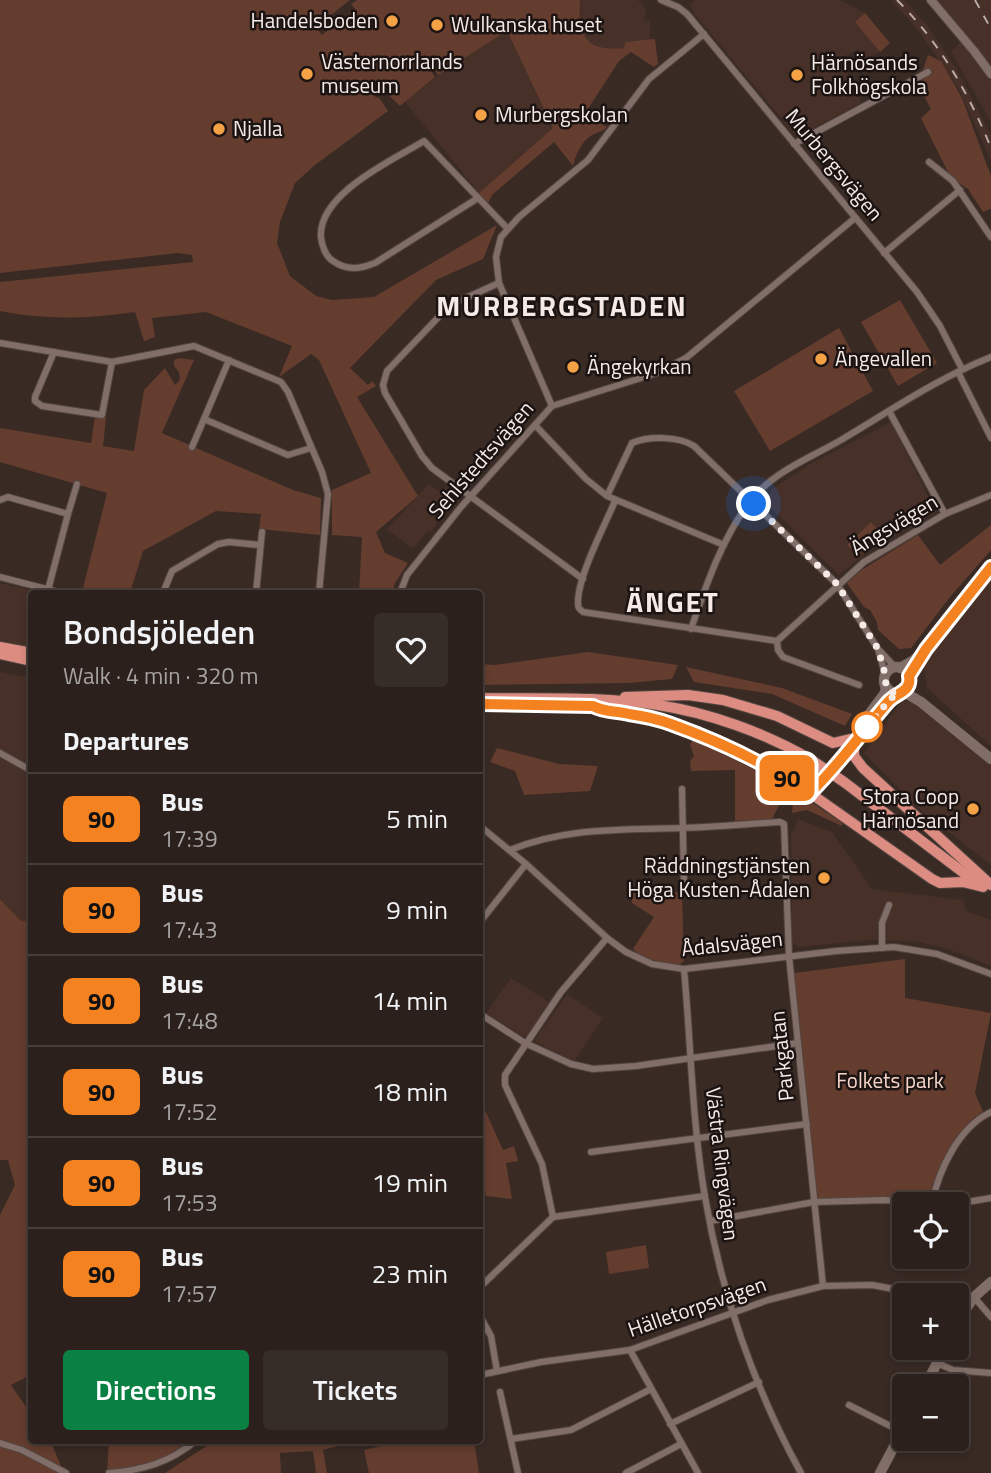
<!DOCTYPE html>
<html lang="en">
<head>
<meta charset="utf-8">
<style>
  :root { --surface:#2b201b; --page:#372d28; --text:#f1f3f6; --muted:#a6a3a3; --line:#473e3a; --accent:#0b8043 }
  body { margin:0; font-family:"Titillium Web",sans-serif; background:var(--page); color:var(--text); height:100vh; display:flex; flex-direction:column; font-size:26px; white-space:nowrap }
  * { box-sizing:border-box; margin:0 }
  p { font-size:23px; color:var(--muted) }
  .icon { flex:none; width:38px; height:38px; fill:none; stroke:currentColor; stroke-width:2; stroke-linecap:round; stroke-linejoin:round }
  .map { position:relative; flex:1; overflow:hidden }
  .side { position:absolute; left:28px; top:590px; width:455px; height:854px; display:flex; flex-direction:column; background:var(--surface); border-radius:7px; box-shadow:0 4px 10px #0003,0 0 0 2px var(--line) }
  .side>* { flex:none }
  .badge { padding:0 14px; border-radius:10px; font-size:24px; line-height:46px }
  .fabs { position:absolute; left:892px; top:1192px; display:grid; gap:14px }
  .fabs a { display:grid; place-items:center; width:77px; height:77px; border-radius:7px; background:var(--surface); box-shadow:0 4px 10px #0003,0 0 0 2px var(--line); font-size:35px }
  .you { position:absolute; width:35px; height:35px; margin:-18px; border:5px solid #fff; border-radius:50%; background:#1a73e8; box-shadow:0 0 0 10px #1a73e833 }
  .map>.badge { position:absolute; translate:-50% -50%; box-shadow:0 0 0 4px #fff }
  h2 { padding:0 35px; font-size:26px; line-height:63px }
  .round { display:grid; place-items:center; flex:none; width:74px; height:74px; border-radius:7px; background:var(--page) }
  .headline { display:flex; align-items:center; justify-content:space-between; height:119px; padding:0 35px }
  h1 { font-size:33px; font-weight:600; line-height:52px }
  .button { display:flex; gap:14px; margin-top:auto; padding:14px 35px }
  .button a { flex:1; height:80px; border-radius:7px; background:var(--accent); color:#fff; font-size:28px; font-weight:600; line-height:80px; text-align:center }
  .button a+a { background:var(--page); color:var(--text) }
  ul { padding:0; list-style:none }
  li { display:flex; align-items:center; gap:21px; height:91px; padding:0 35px; border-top:2px solid var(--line) }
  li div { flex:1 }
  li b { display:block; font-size:26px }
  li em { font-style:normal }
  li .badge { min-width:77px; font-weight:700; text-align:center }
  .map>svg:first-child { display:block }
</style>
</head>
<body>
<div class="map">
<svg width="991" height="1473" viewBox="0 0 991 1473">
  <rect width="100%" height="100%" fill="#392a24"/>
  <g fill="#463028">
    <polygon points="580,0 638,0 646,9 644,20 650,21 650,41 625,42 625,48 615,49 600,48 590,43 584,37 581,28"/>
    <polygon points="695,0 840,0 865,13 855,22 880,52 864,60 858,49 841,58 861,103 797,137 695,15 690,5"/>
    <polygon points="891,0 904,0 909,5 926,24 958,71 991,135 991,161 962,96 951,76 918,30"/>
    <polygon points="936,0 991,0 991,69"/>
    <polygon points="507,31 553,128 479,193 405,102 438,75"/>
    <polygon points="962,41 991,81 991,123 951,52"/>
    <polygon points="891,422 936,512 865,554 839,575 769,506 768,497 772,489 812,463"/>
    <polygon points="429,484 437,490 442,491 445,487 458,498 431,531 428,531 413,549 387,529"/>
    <polygon points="991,576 991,746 927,688 922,662"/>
    <polygon points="0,583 42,593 32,593 31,648 0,641"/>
    <polygon points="0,672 31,678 31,923 20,920 0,899"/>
    <polygon points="902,701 912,701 991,765 991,865 917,807 864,753"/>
    <polygon points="798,819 832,832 872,889 963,900 966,911 991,920 991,966 950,950 919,942 870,940 799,947 792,942 791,835"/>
    <polygon points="511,978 549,1002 526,1038 486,1013"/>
    <polygon points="567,994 603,1018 574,1061 534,1041"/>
  </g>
  <g fill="#643d2f">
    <path d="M0 0H350L316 27 322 35 355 9 351 4 357 0H580C578 36 586 52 624 48L625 42 655 39 658 64 654 67 631 52 619 61 586 112 607 127C602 132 597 132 592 135 581 142 576 154 573 166L554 142 492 195 487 206 479 198 471 196 479 193 553 128 507 31 438 75 427 60 425 62 435 77 400 106 382 89 374 96 380 99 388 111 315 165 295 183 280 222 277 243 290 276 316 296 332 300 374 297 497 225 483 259 436 280 350 368 368 385 372 381 376 386 357 397 418 496 376 532 385 553 408 563 395 583 392 593H359L362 537 332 535V490L371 473 319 360 311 354 279 377 292 346 206 312 152 318 155 337 144 341 135 312C89 319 45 320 0 311V282L193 262 192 255 178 253 0 273Z"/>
    <polygon points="865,13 890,43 880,52 855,22"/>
    <polygon points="928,55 941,61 962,98 991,176 991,209 983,212 968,189 951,178 921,118 931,109 918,85"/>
    <polygon points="900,300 937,363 898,386 861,322"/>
    <polygon points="839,328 873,391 770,451 734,391"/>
    <polygon points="179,358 194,360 162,433 293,490 321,498 320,535 259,529 261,514 216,511 143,551 130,593 82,592 107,493 0,462 0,428 91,443 95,417 106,418 103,446 134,451 144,390 165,368 175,385 180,380 179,372 174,366 174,360"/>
    <polygon points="871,522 881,533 858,555 847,545"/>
    <polygon points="991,525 991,550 950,597 911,648 899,649 878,630 877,622 870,610 864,607 847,583 860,571 918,535 940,565"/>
    <polygon points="588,652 678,665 672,679 628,683 480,685 480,664 495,665"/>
    <polygon points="686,667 782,688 852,714 845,726 772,694 694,682"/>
    <polygon points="694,739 775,780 787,790 772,819 735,821 735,770 691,771 690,761 694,756 690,744"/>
    <polygon points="497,748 559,764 598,766 590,791 524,795 515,771 490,762"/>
    <polygon points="799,794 842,823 842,826 807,810 792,813 793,802"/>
    <polygon points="632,888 682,893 684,961 677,966 642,957 633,949 654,917 632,903"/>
    <polygon points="0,899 20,920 32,923 32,1374 11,1385 31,1414 32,1440 50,1440 64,1473 0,1473 0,1215 15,1185 8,1160 0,1160"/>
    <path d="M905 959V998L991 1013 975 1093 983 1112C959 1124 947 1157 935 1180 931 1187 931 1194 924 1199L817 1198 794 973Z"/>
    <polygon points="480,1099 503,1150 514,1146 518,1161 506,1163 512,1199 486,1196 480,1174"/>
    <polygon points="646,1245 649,1268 609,1274 606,1252"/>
    <polygon points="109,1440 192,1440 178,1454 137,1472 107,1473"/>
    <polygon points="216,1440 361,1440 323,1450 327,1473 316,1473 313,1451 280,1453 281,1473 165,1473"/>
    <polygon points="406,1440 474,1440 479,1473 369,1473 364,1450"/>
  </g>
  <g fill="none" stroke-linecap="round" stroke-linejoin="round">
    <defs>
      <g id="minor">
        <polyline points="661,0 678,7 687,14 917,292 940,326 962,369"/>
        <polyline points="794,144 928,72"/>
        <polyline points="929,162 953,181 991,237"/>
        <path d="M478 198 375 263C360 269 347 271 333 261 326 257 322 246 321 238 317 194 393 160 424 141L507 228"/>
        <polyline points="884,253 960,190"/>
        <polyline points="499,283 450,305 387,371 383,385 385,393 422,456 432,468 583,579"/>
        <polyline points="0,343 112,362 194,346 281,382 288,392 322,472 328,494 319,593"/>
        <polyline points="54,352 35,397 35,401 42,406 102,415 112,362"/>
        <polyline points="229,360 204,419 288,455 311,448"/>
        <polyline points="958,372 991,438"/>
        <polyline points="552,406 499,283 496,257 501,237 519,217 588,160 649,79 704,34"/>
        <polyline points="889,411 945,514"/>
        <polyline points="535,425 586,479 607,496 724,545"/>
        <polyline points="192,447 204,419"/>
        <path d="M607 496 632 443C648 436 679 436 694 446L837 584 878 649 885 674"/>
        <polyline points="0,500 8,497 68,514 48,590"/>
        <path d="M615 501C604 527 578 576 578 602 578 609 579 608 583 612L777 641"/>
        <polyline points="68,514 77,484"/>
        <polyline points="0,577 62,593"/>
        <polyline points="163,593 172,571 218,544 229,542 260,545"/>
        <polyline points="256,593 262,532"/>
        <polyline points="400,593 407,575 461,507 552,406 657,373 686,358 855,218"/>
        <path d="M691 629C706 586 721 540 749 503 770 473 810 458 841 440 890 411 938 378 991 357"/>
        <polyline points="777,641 864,562 945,514 991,495"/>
        <polyline points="777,641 778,650 783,657 859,685"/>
        <polyline points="879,650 895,667"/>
        <polyline points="0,753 32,771"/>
        <polyline points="682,789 684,883"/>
        <polyline points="480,826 526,864 607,938 626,952 652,964 684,969 836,951 894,947 937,954 991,974"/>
        <path d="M510 850C566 827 623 830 682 828 714 827 747 824 780 822L784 824 789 956 823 1286"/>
        <polyline points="480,922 526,864"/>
        <polyline points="882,948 882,923 889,905"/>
        <path d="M684 969C691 1045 692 1122 705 1197 721 1292 754 1388 801 1473"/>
        <polyline points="480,1014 525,1043 571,1064 593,1069 636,1066 798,1043"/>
        <polyline points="591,1152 807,1124"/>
        <path d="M932 1203C939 1169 959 1127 991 1112"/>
        <polyline points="955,1204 991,1198"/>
        <polyline points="553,1217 705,1196"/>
        <polyline points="710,1221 814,1202 884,1200 952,1204"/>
        <polyline points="480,1287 553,1217 542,1164 505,1085 505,1075 561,992 607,938"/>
        <polyline points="974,1297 991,1317"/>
        <polyline points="480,1316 491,1336 497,1371"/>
        <polyline points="630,1350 698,1473"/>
        <polyline points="937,1363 953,1370 991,1373"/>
        <polyline points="480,1375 541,1362 630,1350 768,1300 823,1286 872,1285 926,1295"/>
        <polyline points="500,1392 518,1473"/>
        <polyline points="849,1405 902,1432"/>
        <polyline points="670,1424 759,1382"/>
        <polyline points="511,1439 571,1430 651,1389"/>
        <polyline points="0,1443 22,1450 66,1473"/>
        <path d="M109 1473C143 1470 169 1463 197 1440"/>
        <polyline points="626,1473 681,1444"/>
      </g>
      <polyline id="tertiary" points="931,0 974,51 991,74"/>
      <g id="secondary">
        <circle cx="897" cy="680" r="13"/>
        <polyline points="900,668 914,660 926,649 991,567"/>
        <polyline points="904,692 921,702 991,759"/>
        <polyline points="867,717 885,693 886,686"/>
        <polyline points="810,793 828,776 890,699 898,693"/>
        <polyline points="957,1322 974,1297 991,1282"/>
        <polyline points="925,1386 945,1348"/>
        <polyline points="880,1473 905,1426"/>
      </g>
      <g id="trunk">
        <polyline points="0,647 32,653"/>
        <polyline points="0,654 32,661"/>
        <polyline points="625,697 688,695 723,700 777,716 833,743 850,739"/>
        <path d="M480 698C538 699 600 696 658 705 710 713 765 733 810 759"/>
        <polyline points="593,706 601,710 627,713 670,724 757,760 810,793 932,879 940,883 963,882 983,887"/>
        <polyline points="854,744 854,756 863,768 991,885"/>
        <polyline points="844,782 977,883"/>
      </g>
    </defs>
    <use href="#minor" stroke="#534641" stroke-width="8"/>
    <use href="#tertiary" stroke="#534641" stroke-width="10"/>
    <use href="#secondary" stroke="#534641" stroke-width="11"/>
    <use href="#trunk" stroke="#534641" stroke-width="12"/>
    <use href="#minor" stroke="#816e68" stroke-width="6"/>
    <use href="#tertiary" stroke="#816e68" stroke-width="8"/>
    <use href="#secondary" stroke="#816e68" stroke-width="10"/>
    <use href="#trunk" stroke="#dc8c81" stroke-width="10"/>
    <g stroke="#b8aba7" stroke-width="2" stroke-dasharray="9 9" stroke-linecap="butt">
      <path d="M897 0C939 42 969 93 991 148"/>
      <polyline points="975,0 991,29"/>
    </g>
    <defs>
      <polyline id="trunk-bridge" points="810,759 844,782"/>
    </defs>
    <use href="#trunk-bridge" stroke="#534641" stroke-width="12" stroke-linecap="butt"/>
    <use href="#trunk-bridge" stroke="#dc8c81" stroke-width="10"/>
  </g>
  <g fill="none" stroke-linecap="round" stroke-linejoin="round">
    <defs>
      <path id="line" d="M480 704 593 706C604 712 617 711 629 714 643 716 658 719 671 724 721 742 767 764 810 793 839 765 862 732 888 702 897 692 912 692 909 676L926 649 991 567"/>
    </defs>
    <use href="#line" stroke="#fff" stroke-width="16"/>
    <use href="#line" stroke="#f58220" stroke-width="10"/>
    <polyline stroke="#f5eae6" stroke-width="7" stroke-dasharray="0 12.6" points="754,504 837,584 878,649 885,674 886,686 892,692 898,693 890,699 867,727"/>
  </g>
  <g fill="#f5a246" stroke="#1b1412" stroke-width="2.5">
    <circle cx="392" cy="21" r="7"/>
    <circle cx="437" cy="25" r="7"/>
    <circle cx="307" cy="74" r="7"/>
    <circle cx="797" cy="75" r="7"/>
    <circle cx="481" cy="115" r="7"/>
    <circle cx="219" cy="129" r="7"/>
    <circle cx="821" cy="359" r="7"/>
    <circle cx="573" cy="367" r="7"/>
    <circle cx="973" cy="809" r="7"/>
    <circle cx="824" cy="878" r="7"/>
  </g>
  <circle fill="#fff" stroke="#f58220" stroke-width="3.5" cx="867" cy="727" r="14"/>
  <g text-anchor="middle" stroke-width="5" stroke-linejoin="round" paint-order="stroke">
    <g font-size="21" fill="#f5eae6" stroke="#1b1412" text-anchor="start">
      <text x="378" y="28" text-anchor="end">Handelsboden</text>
      <text x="451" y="32">Wulkanska huset</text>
      <text x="321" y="69">Västernorrlands<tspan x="321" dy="24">museum</tspan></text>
      <text x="811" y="70">Härnösands<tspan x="811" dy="24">Folkhögskola</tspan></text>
      <text x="495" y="122">Murbergskolan</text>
      <text x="233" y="136">Njalla</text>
      <text x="835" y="366">Ängevallen</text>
      <text x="587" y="374">Ängekyrkan</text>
      <text x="959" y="804" text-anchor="end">Stora Coop<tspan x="959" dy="24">Härnösand</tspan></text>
      <text x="810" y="873" text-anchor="end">Räddningstjänsten<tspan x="810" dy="24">Höga Kusten-Ådalen</tspan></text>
    </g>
    <g font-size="21" fill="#f5eae6" stroke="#1b1412">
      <text transform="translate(834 165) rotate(50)" y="7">Murbergsvägen</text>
      <text transform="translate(481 460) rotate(-49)" y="7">Sehlstedtsvägen</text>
      <text transform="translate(894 525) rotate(-31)" y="7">Ängsvägen</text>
      <text transform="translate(732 944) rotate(-6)" y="7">Ådalsvägen</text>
      <text transform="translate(782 1056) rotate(-96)" y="7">Parkgatan</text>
      <text transform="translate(722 1164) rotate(83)" y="7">Västra Ringvägen</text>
      <text transform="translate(697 1307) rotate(-19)" y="7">Hälletorpsvägen</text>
    </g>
    <g font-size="21" fill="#f6d4c7" stroke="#1b1412">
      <text x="890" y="1088">Folkets park</text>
    </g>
    <g font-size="28" font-weight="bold" letter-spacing="2" fill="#f5eae6" stroke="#1b1412">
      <text x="562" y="316">MURBERGSTADEN</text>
      <text x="673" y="612">ÄNGET</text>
    </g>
  </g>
</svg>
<div class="fabs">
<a><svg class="icon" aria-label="locate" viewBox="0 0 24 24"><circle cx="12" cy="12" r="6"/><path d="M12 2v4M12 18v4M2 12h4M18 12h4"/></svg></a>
<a>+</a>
<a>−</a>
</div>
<div class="you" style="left:754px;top:504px"></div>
<b class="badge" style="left:787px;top:778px;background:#f58220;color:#111">90</b>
<section class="side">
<div class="headline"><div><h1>Bondsjöleden</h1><p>Walk · 4 min · 320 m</p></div><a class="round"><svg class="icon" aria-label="heart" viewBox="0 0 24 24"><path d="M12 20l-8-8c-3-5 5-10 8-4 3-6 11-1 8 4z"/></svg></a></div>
<h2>Departures</h2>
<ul>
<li><span class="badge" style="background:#f58220;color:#111">90</span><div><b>Bus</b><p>17:39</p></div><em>5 min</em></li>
<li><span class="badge" style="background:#f58220;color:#111">90</span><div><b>Bus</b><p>17:43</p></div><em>9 min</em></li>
<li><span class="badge" style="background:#f58220;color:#111">90</span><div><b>Bus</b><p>17:48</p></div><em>14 min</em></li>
<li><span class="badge" style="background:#f58220;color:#111">90</span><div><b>Bus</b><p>17:52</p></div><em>18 min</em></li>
<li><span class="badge" style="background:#f58220;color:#111">90</span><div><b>Bus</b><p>17:53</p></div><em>19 min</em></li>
<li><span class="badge" style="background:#f58220;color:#111">90</span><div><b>Bus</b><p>17:57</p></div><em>23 min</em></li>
</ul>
<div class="button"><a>Directions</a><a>Tickets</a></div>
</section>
</div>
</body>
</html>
